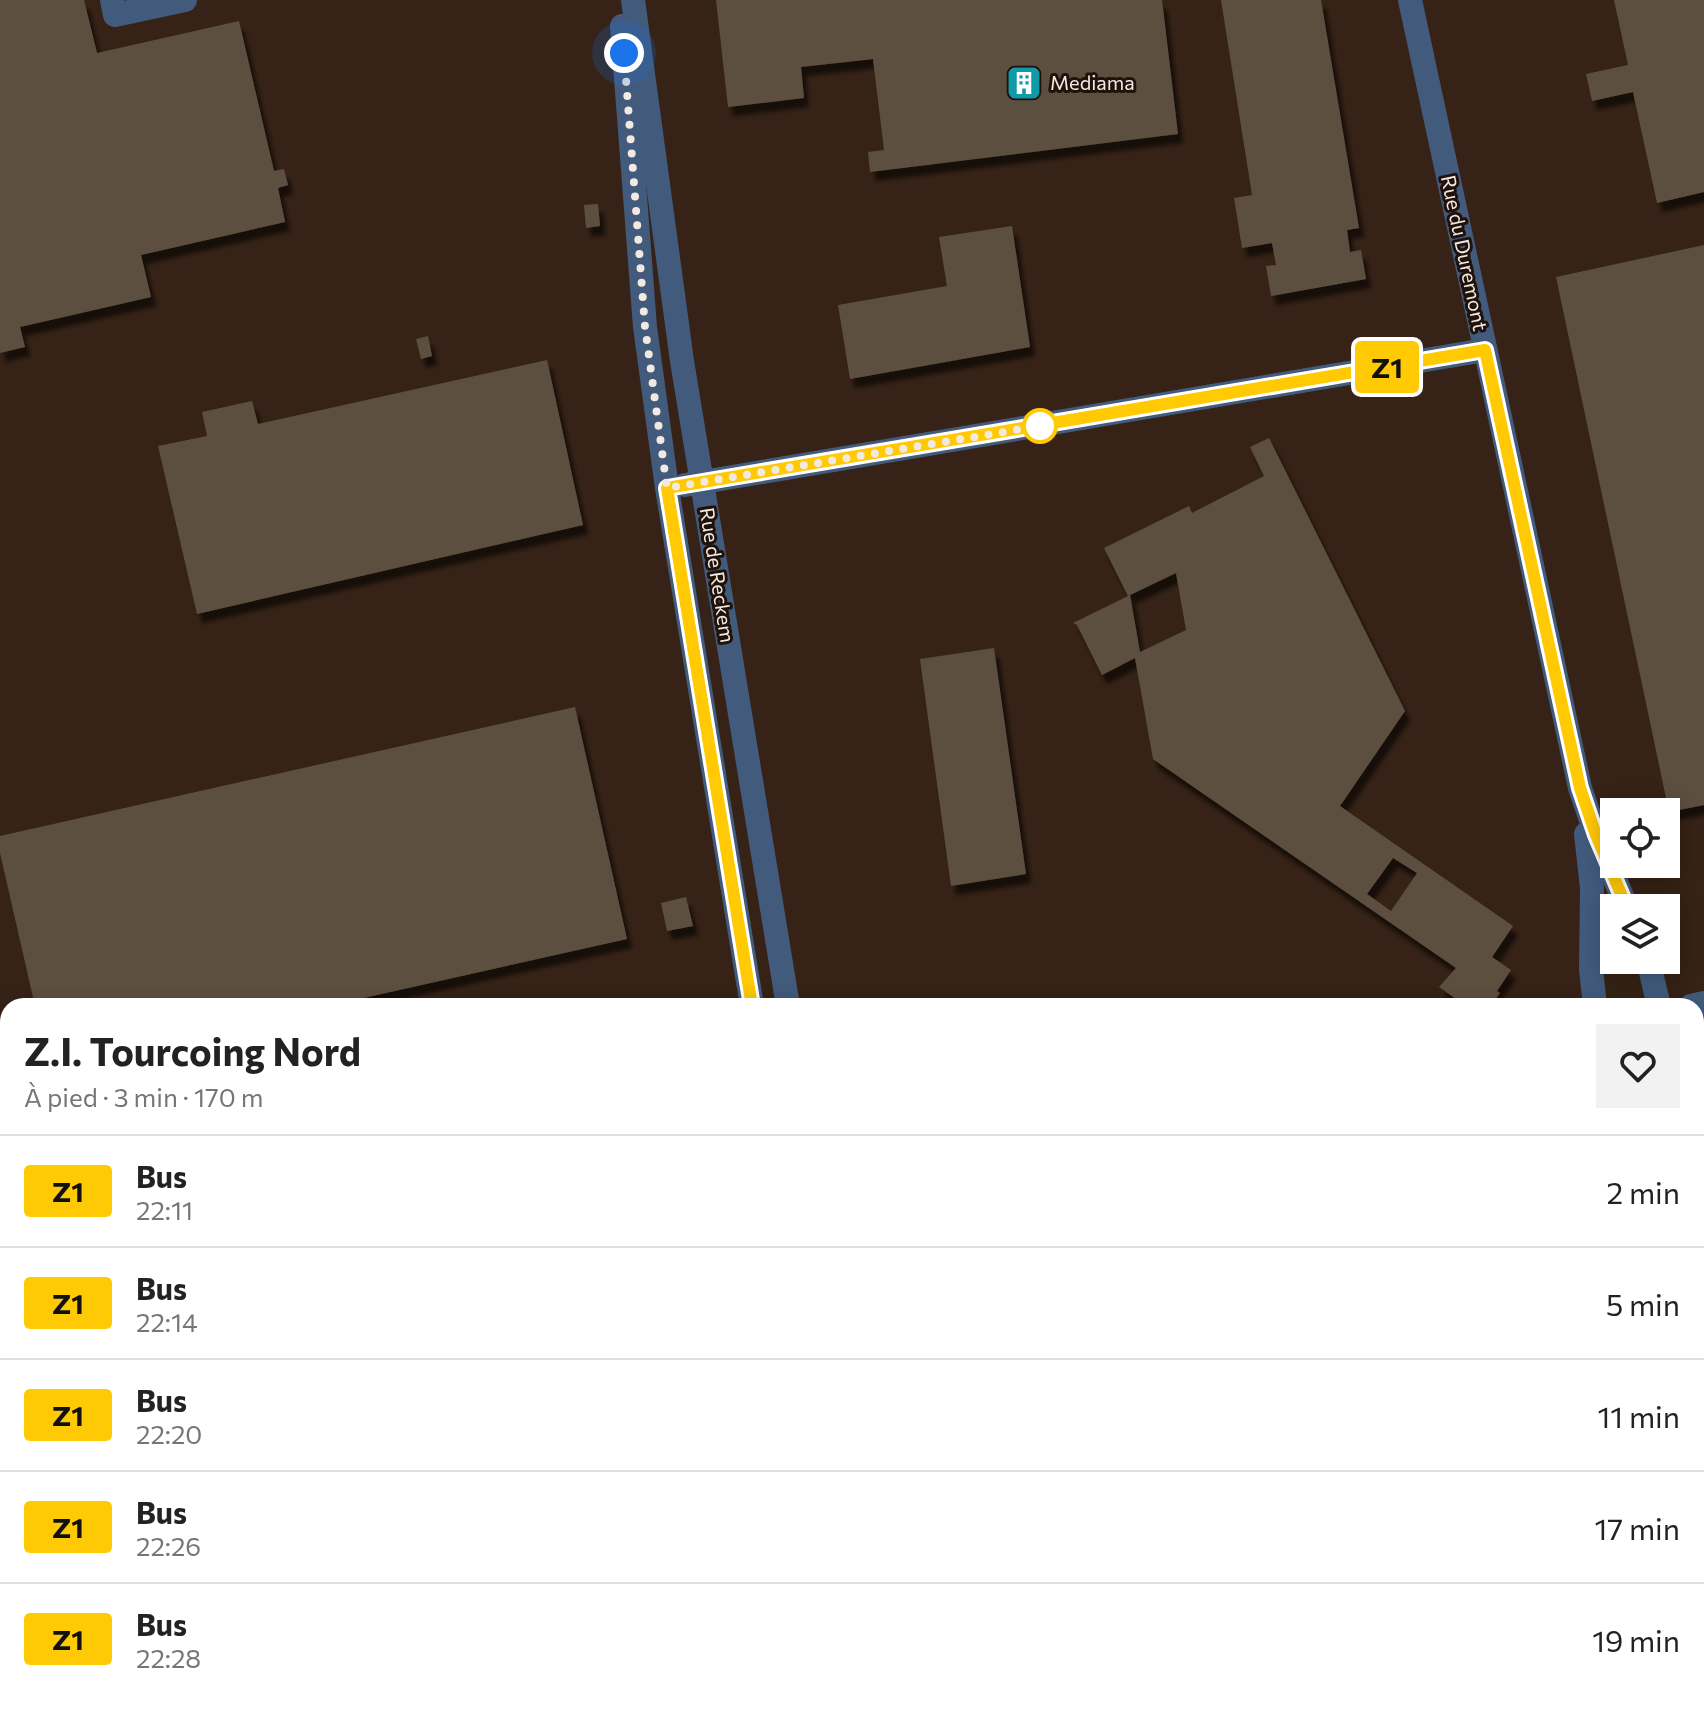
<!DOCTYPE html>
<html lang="fr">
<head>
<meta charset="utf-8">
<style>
  :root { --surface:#fff; --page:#f2f2f2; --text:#222; --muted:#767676; --line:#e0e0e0 }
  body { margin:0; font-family:Commissioner,sans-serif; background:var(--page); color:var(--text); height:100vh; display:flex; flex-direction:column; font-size:30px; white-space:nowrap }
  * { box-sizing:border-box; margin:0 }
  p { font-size:26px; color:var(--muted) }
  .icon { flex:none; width:44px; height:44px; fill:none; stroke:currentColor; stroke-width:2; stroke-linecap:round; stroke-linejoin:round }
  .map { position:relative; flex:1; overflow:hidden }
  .side { position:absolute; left:0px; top:998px; width:1704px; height:714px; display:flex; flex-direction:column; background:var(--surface); border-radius:24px 24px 0 0; box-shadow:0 4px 20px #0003 }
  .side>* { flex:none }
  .badge { padding:0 16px; border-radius:6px; font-size:28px; line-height:52px }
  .controls { position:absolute; left:1600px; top:798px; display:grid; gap:16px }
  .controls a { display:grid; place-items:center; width:80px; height:80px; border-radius:0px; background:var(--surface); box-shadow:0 4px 20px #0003; font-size:40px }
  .you { position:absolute; width:40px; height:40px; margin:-20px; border:6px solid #fff; border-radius:50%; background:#1a73e8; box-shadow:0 0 0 12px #1a73e833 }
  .map>.badge { position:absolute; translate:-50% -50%; box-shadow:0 0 0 4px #fff }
  .round { display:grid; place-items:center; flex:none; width:84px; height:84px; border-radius:0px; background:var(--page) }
  .overview { display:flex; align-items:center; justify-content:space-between; height:136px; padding:0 24px }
  h1 { font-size:38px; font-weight:700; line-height:60px }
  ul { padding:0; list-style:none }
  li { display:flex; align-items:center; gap:24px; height:112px; padding:0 24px; border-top:2px solid var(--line) }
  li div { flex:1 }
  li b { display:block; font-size:30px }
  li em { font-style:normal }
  li .badge { min-width:88px; font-weight:700; text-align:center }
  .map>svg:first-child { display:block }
</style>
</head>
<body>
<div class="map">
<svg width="1704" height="1711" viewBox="0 0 1704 1711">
  <defs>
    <filter id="shadow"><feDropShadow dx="5" dy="9" stdDeviation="2" flood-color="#0009"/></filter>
  </defs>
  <rect width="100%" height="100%" fill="#291b13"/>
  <path fill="#362216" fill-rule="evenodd" d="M0 0H1704V1711H0ZM1614 812H1666V864H1614ZM1614 908H1666V960H1614ZM8 1006H1696V1704H8Z"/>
  <g fill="#5b5041" fill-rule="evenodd" filter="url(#shadow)">
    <polygon points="0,0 84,0 97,53 239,21 274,171 284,169 288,185 278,188 285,222 141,255 151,297 20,327 25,347 0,353"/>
    <polygon points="716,0 1162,0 1178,134 870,172 868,152 884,150 873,59 801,67 804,98 728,107"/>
    <polygon points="1221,0 1321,0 1359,228 1347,230 1350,252 1361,250 1366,279 1271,296 1266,266 1276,265 1272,243 1242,248 1234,198 1252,195"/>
    <polygon points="1614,0 1704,0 1704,192 1657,203 1633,92 1592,101 1586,74 1628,65"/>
    <polygon points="598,204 600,226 586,228 584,205"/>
    <polygon points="1012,226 1030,347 850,379 838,305 947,286 939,237"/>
    <polygon points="1704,245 1704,805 1669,812 1556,277"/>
    <polygon points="428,336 432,356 421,359 416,339"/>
    <polygon points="547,360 583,525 197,614 158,446 207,436 202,412 252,401 258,424"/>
    <path d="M1269 438 1405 711 1340 806 1513 926 1492 957 1511 970 1497 991 1500 993 1491 1006H1466L1439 987 1456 968 1153 759 1135 658 1102 675 1077 625 1073 623 1130 595 1140 652 1186 630 1176 573 1128 596 1104 548 1189 506 1192 513 1264 476 1250 447ZM1393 858 1417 873 1391 911 1367 894Z"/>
    <polygon points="994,648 1026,874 951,886 920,659"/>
    <polygon points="575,707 627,939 328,1006 35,1006 0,853 0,836"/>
    <polygon points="686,897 693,926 667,931 661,903"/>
    <polygon points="1704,1222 1704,1465 1696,1467 1696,1224"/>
    <polygon points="8,1225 8,1283 0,1272 0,1227"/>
    <polygon points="8,1519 8,1669 0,1669 0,1520"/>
    <polygon points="291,1704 311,1704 312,1711 292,1711"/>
  </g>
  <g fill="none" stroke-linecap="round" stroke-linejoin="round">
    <g stroke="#425b7d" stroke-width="24">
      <polyline points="112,0 115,15 185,0"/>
      <polyline points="633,0 682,361 788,1006"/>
      <polyline points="1410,0 1580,788 1596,835 1627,908"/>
      <polyline points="622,26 645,327 667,488 752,1006"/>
      <polyline points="685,485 1485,350"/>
      <polyline points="1586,834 1592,888 1591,969 1595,1006"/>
      <polyline points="1648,960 1659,1006"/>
      <polyline points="1691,1006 1704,1003"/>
      <polyline points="1696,1044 1704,1042"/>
      <polyline points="0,1371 8,1369"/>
      <polyline points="0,1405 8,1403"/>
      <polyline points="0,1490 8,1489"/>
      <polyline points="1696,1645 1704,1643"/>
      <polyline points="157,1704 158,1711"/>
      <polyline points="830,1704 831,1711"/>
      <polyline points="875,1704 875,1711"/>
      <polyline points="0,1710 89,1704"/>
      <polyline points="1349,1711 1380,1704"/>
    </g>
  </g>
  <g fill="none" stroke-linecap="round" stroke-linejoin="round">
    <defs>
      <polyline id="line" points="752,1006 667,488 1485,350 1580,788 1596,835 1627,908"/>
    </defs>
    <use href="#line" stroke="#fff" stroke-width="18"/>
    <use href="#line" stroke="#ffc904" stroke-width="12"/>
    <polyline stroke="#f3e9e3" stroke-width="8" stroke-dasharray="0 14.4" points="624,53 645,327 667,488 1040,426"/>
  </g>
  <defs>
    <symbol id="building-square" viewBox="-11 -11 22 22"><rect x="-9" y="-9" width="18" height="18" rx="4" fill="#0f9aa8" stroke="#1f120a"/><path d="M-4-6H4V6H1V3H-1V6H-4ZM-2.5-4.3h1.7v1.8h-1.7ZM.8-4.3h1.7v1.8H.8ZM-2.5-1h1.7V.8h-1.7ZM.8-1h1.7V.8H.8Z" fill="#fff"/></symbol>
  </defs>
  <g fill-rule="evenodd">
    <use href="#building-square" x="1004" y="63" width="40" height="40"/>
  </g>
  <circle fill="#fff" stroke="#ffc904" stroke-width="4" cx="1040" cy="426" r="16"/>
  <g text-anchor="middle" stroke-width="6" stroke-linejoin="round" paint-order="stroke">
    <g font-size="20" fill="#f3e9e3" stroke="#1f120a" text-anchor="start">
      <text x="1050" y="90">Mediama</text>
    </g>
    <g font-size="20" fill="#f3e9e3" stroke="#1f120a">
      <text transform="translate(1464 253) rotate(78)" y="7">Rue du Duremont</text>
      <text transform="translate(717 575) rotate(81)" y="7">Rue de Reckem</text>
    </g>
  </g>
</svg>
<div class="controls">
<a><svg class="icon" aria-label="locate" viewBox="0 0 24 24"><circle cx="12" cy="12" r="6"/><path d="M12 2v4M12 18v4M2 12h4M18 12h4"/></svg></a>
<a><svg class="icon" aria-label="layers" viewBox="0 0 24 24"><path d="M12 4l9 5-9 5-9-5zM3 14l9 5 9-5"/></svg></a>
</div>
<div class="you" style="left:624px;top:53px"></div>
<b class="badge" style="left:1387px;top:367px;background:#ffc904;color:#111">Z1</b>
<section class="side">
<div class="overview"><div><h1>Z.I. Tourcoing Nord</h1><p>À pied · 3 min · 170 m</p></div><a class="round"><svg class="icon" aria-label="heart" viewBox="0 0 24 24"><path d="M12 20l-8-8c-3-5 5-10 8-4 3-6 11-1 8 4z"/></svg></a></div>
<ul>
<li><span class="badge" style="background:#ffc904;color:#111">Z1</span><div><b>Bus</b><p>22:11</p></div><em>2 min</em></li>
<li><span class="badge" style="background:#ffc904;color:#111">Z1</span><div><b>Bus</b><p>22:14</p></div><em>5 min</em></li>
<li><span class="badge" style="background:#ffc904;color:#111">Z1</span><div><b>Bus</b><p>22:20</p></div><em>11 min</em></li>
<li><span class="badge" style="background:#ffc904;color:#111">Z1</span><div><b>Bus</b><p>22:26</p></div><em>17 min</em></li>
<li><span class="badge" style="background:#ffc904;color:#111">Z1</span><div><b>Bus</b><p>22:28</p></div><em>19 min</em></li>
</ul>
</section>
</div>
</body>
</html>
